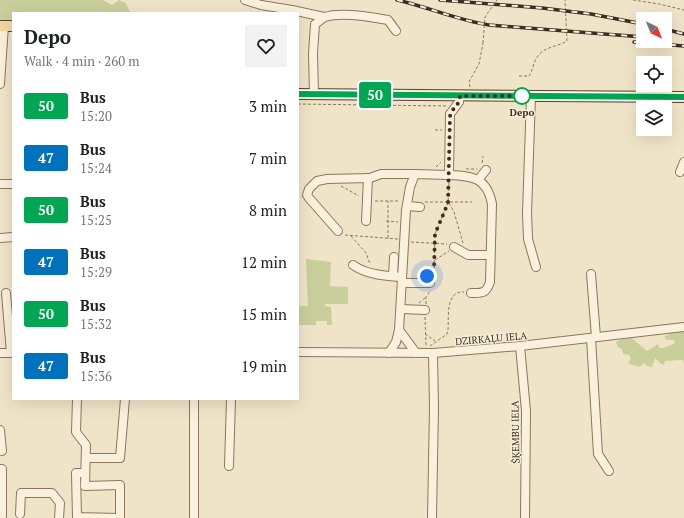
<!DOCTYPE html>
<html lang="en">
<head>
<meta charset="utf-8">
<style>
  :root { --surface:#fff; --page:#f2f2f2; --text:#202124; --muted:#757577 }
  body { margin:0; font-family:"PT Serif",serif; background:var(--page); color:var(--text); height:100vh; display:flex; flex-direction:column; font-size:15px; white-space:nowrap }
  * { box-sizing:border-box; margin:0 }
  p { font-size:13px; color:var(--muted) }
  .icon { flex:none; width:22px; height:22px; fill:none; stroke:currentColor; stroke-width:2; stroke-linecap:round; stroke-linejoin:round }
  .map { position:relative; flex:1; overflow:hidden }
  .panel { position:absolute; left:12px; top:12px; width:287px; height:388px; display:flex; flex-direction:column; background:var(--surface); border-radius:0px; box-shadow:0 4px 16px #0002 }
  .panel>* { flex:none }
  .badge { padding:0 8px; border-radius:3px; font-size:14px; line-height:26px }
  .needle { width:26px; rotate:137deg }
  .fabs { position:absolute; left:636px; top:12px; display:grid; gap:8px }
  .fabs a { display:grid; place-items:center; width:36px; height:36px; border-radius:0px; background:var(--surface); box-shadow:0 4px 16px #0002; font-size:20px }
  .you { position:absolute; width:20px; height:20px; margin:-10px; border:3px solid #fff; border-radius:50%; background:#1a73e8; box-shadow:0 0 0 6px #1a73e833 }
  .map>.badge { position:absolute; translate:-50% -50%; box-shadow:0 0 0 2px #fff }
  .round { display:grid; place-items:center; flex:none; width:42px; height:42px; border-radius:0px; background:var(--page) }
  .summary { display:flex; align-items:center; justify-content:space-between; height:68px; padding:0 12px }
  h1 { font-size:19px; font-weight:800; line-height:30px }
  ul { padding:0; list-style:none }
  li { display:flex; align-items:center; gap:12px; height:52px; padding:0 12px }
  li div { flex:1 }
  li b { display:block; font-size:15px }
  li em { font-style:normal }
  li .badge { min-width:44px; font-weight:700; text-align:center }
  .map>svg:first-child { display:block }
</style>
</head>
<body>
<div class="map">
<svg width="684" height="518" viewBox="0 0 684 518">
  <rect width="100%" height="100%" fill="#f0e4c8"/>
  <g fill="#c9cf9b">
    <polygon points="0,0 103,0 112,5 119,0 126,3 130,13 13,13 13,20 0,20"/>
    <polygon points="306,259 331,262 330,286 348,287 348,304 325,304 325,306 331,307 332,325 327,325 327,321 316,321 316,325 298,325 298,306 308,306"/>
    <polygon points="684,330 684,362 682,360 665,361 664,365 661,364 655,358 652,367 647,366 644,363 640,367 628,364 631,358 629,355 623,354 622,349 618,347 616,342 629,336 647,351 658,344 659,348 664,348 675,343 674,340 667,340 664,337 675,331"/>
  </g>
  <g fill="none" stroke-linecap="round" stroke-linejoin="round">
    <defs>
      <g id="minor">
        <polyline points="245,0 261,5 292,10 324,17"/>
        <polyline points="0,84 4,26"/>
        <path d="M314 94 313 53 315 24C319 22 322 18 325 17 340 12 372 17 388 20L396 31"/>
        <polyline points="531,96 527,213 528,239 536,267"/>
        <polyline points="680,172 684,162"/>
        <path d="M449 175C472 176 487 177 492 204L490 282C486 294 482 293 471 293"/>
        <polyline points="478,180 486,170"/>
        <polyline points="0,184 13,184"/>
        <polyline points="407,206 420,207"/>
        <polyline points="366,221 368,178"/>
        <polyline points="338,231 309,198 307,195 309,189 317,181 327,179 370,178 381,174 415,174"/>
        <polyline points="0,238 13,237"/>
        <polyline points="454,247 468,255 490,255"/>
        <path d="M353 265C367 275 386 276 402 277"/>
        <polyline points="591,274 596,337"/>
        <polyline points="393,276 394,257"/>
        <polyline points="402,283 430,283"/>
        <polyline points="6,293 11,353"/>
        <polyline points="401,309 425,310"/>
        <polyline points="399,330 416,353"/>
        <polyline points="591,338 598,454 609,471"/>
        <polyline points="520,346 526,411 525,518"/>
        <polyline points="298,352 433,353 520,346 684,327"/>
        <polyline points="0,353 13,353"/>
        <polyline points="389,353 396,342 399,330 406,210 410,187 415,174 449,175 450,114 459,102 460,96"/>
        <polyline points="77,399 76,432 86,445 85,486 120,485 120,518"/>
        <polyline points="194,399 194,518"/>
        <polyline points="0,430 2,451"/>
        <polyline points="86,458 120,458 125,399"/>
        <polyline points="229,466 231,399"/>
        <polyline points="0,469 2,469 2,516 0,516"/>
        <polyline points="85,473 76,473 77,517 119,518"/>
        <polyline points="20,514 21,493 52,493 60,503 59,518"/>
        <polyline points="432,518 434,407 433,353"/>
      </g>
      <g id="major">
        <polyline points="0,26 13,26"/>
        <polyline points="298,94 684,97"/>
      </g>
    </defs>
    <use href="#minor" stroke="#8d765c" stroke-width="10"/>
    <use href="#major" stroke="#5b4430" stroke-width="12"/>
    <g stroke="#8d765c" stroke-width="1" stroke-dasharray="3 2" stroke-linecap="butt">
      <polyline points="633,0 659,4 684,10"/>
      <path d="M519 76H529C533 71 533 62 538 56 545 46 558 47 567 41L565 0"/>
      <polyline points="470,87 469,82 479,64 483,43"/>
      <polyline points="298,104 447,106"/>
      <polyline points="435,130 442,130"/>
      <polyline points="482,163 483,156"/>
      <polyline points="436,167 441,162"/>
      <polyline points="466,169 477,169"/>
      <polyline points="341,186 359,196"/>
      <polyline points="375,201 400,201"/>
      <polyline points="425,202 472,202"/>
      <polyline points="449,203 454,212 463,243"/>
      <polyline points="386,221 398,222"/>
      <polyline points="345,235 398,239"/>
      <polyline points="351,236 366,253 370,264"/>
      <polyline points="388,238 388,201"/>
      <polyline points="411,242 447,244"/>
      <polyline points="435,260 449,251"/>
      <polyline points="428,275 434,268"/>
      <polyline points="434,278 435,234 448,203 449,182"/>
      <polyline points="419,303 426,297"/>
      <polyline points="426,304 426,297 431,290"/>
      <polyline points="425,317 426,345"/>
      <polyline points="425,334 435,341"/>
      <path d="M430 346 447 334 448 330C449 317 445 291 464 292"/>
    </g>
    <use href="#minor" stroke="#faf1dc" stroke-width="8"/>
    <use href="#major" stroke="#f3d9a0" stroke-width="10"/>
    <defs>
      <g id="rail">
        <path d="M397 0C428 7 457 20 489 25L643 37"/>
        <polyline points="440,0 542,8 591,14 643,24"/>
        <polyline points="665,29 684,34"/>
        <polyline points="634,42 684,46"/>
      </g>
    </defs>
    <use href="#rail" stroke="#3d2e20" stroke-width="3.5"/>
    <use href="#rail" stroke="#f7eed8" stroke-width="2" stroke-dasharray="6" stroke-linecap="butt"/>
    <polyline stroke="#8d765c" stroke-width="1" stroke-dasharray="3 2" stroke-linecap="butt" points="483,43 485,17 497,0"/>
  </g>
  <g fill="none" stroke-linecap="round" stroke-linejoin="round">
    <defs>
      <polyline id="line" points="298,94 684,97"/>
    </defs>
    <use href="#line" stroke="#fff" stroke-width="9"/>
    <use href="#line" stroke="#00a651" stroke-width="6"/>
    <polyline stroke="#3d2e20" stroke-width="4" stroke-dasharray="0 7.2" points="427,276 434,268 435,234 448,203 450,116 452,111 459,102 460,96 522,96"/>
  </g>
  <circle fill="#fff" stroke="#00a651" stroke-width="2" cx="522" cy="96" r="8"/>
  <g text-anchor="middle" stroke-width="3" stroke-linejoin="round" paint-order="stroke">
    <g font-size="10" font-weight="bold" fill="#3d2e20" stroke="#f7eed8">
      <text x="522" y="116">Depo</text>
    </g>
    <g font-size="10" fill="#3d2e20" stroke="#f7eed8">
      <text transform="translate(491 338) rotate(-5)" y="4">DZIRKAĻU IELA</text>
      <text transform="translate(515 432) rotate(-91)" y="4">ŠĶEMBU IELA</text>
    </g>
  </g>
</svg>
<div class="fabs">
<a><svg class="needle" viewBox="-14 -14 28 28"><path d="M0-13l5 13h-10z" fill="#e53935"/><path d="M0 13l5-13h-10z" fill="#757577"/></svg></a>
<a><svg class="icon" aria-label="locate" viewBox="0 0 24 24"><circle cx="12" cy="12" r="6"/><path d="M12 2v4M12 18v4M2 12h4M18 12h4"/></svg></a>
<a><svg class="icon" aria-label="layers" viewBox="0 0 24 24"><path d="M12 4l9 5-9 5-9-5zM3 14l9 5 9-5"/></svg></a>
</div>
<div class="you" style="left:427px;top:276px"></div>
<b class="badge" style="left:375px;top:95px;background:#00a651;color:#fff">50</b>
<section class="panel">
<div class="summary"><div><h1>Depo</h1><p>Walk · 4 min · 260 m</p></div><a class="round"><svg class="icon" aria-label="heart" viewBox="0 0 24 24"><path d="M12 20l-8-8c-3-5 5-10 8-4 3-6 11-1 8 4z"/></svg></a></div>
<ul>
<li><span class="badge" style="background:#00a651;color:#fff">50</span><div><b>Bus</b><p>15:20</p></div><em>3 min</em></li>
<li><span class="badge" style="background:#0072bc;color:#fff">47</span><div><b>Bus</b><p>15:24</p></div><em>7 min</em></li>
<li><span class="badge" style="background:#00a651;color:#fff">50</span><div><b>Bus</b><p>15:25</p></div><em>8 min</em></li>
<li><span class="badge" style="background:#0072bc;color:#fff">47</span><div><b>Bus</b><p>15:29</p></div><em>12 min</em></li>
<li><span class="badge" style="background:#00a651;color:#fff">50</span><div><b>Bus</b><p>15:32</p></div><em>15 min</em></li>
<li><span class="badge" style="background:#0072bc;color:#fff">47</span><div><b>Bus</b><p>15:36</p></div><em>19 min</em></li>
</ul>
</section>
</div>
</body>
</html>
